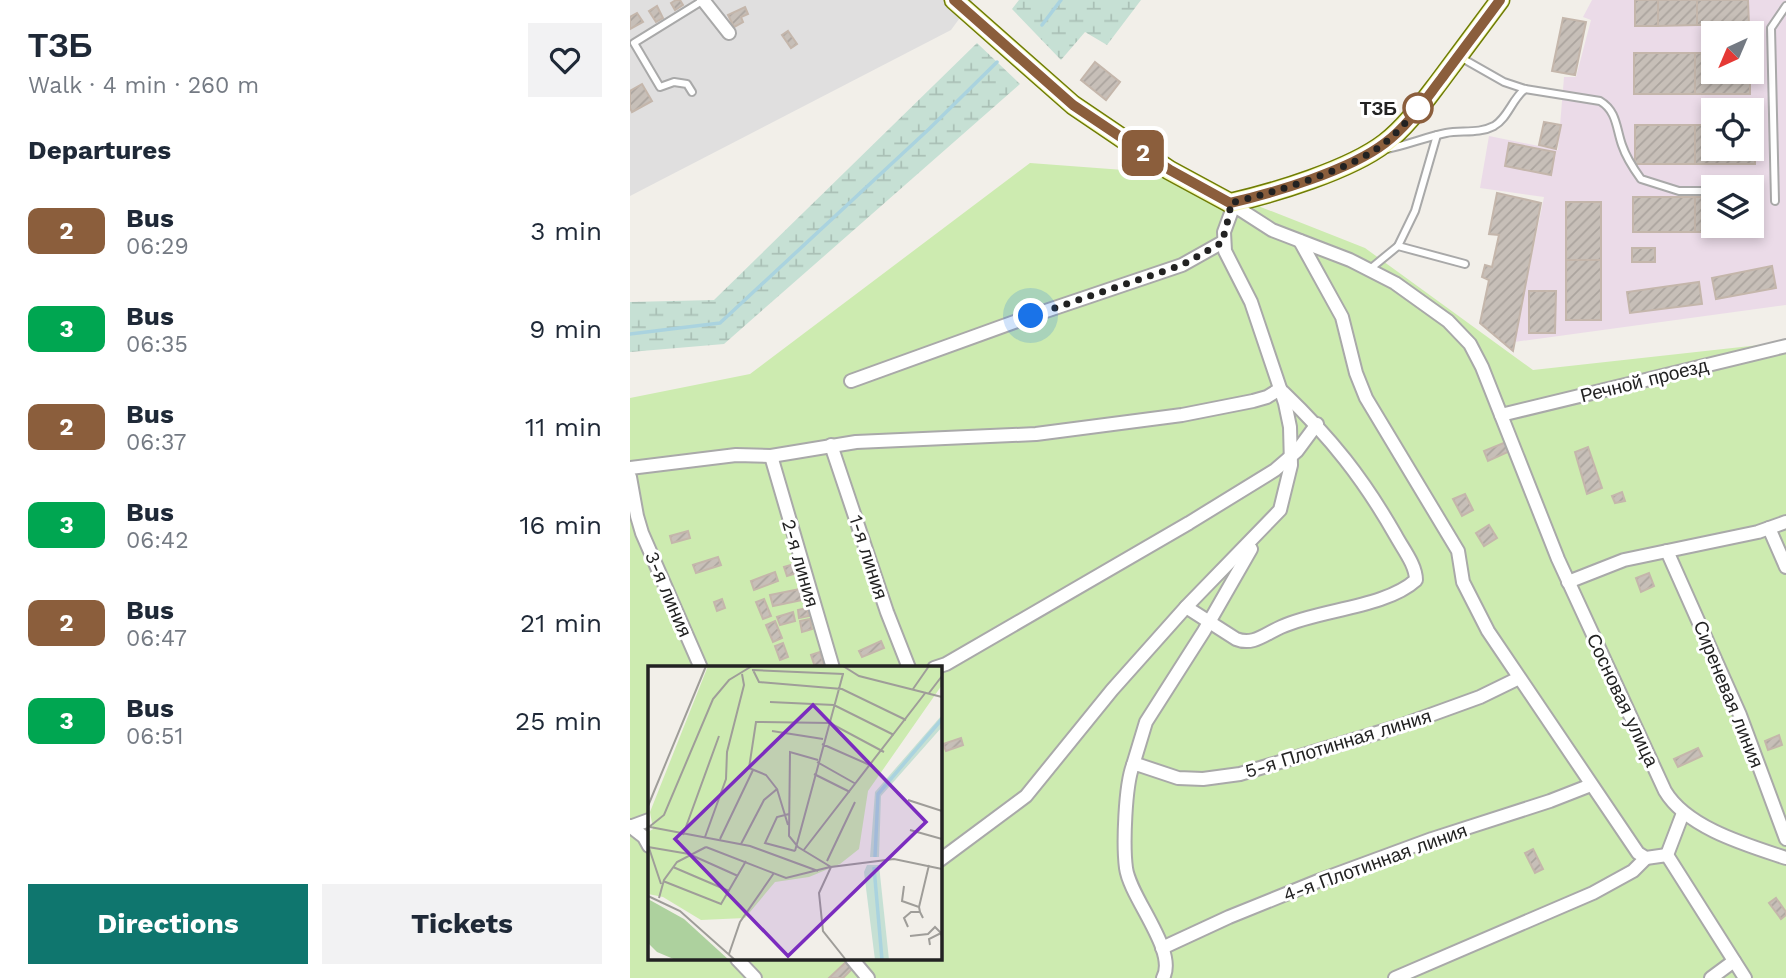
<!DOCTYPE html>
<html lang="en">
<head>
<meta charset="utf-8">
<style>
  :root { --surface:#fff; --page:#f2f2f3; --text:#1f2937; --muted:#747a83; --accent:#0f766e }
  body { margin:0; font-family:"Work Sans",sans-serif; background:var(--page); color:var(--text); height:100vh; display:flex; flex-direction:column; font-size:26px; white-space:nowrap }
  * { box-sizing:border-box; margin:0 }
  p { font-size:23px; color:var(--muted) }
  .icon { flex:none; width:38px; height:38px; fill:none; stroke:currentColor; stroke-width:2; stroke-linecap:round; stroke-linejoin:round }
  .map { position:relative; flex:1; overflow:hidden }
  .details { display:flex; flex-direction:column; background:var(--surface); width:630px }
  .details>* { flex:none }
  .badge { padding:0 14px; border-radius:10px; font-size:24px; line-height:46px }
  .needle { width:46px; rotate:224deg }
  .fabs { position:absolute; left:1071px; top:21px; display:grid; gap:14px }
  .fabs a { display:grid; place-items:center; width:63px; height:63px; border-radius:0px; background:var(--surface); box-shadow:0 4px 10px #0003; font-size:35px }
  .you { position:absolute; width:35px; height:35px; margin:-18px; border:5px solid #fff; border-radius:50%; background:#1a73e8; box-shadow:0 0 0 10px #1a73e833 }
  .map>.badge { position:absolute; translate:-50% -50%; box-shadow:0 0 0 4px #fff }
  h2 { padding:0 28px; font-size:26px; line-height:63px }
  .round { display:grid; place-items:center; flex:none; width:74px; height:74px; border-radius:0px; background:var(--page) }
  .summary { display:flex; align-items:center; justify-content:space-between; height:119px; padding:0 28px }
  h1 { font-size:33px; font-weight:700; line-height:52px }
  .action { display:flex; gap:14px; margin-top:auto; padding:14px 28px }
  .action a { flex:1; height:80px; border-radius:0px; background:var(--accent); color:#fff; font-size:28px; font-weight:700; line-height:80px; text-align:center }
  .action a+a { background:var(--page); color:var(--text) }
  ul { padding:0; list-style:none }
  li { display:flex; align-items:center; gap:21px; height:98px; padding:0 28px }
  li div { flex:1 }
  li b { display:block; font-size:26px }
  li em { font-style:normal }
  li .badge { min-width:77px; font-weight:700; text-align:center }
  main { display:flex; flex:1; min-height:0 }
  .map>svg:first-child { display:block }
</style>
</head>
<body>
<main>
<section class="details">
<div class="summary"><div><h1>ТЗБ</h1><p>Walk · 4 min · 260 m</p></div><a class="round"><svg class="icon" aria-label="heart" viewBox="0 0 24 24"><path d="M12 20l-8-8c-3-5 5-10 8-4 3-6 11-1 8 4z"/></svg></a></div>
<h2>Departures</h2>
<ul>
<li><span class="badge" style="background:#8b5e3c;color:#fff">2</span><div><b>Bus</b><p>06:29</p></div><em>3 min</em></li>
<li><span class="badge" style="background:#00a651;color:#fff">3</span><div><b>Bus</b><p>06:35</p></div><em>9 min</em></li>
<li><span class="badge" style="background:#8b5e3c;color:#fff">2</span><div><b>Bus</b><p>06:37</p></div><em>11 min</em></li>
<li><span class="badge" style="background:#00a651;color:#fff">3</span><div><b>Bus</b><p>06:42</p></div><em>16 min</em></li>
<li><span class="badge" style="background:#8b5e3c;color:#fff">2</span><div><b>Bus</b><p>06:47</p></div><em>21 min</em></li>
<li><span class="badge" style="background:#00a651;color:#fff">3</span><div><b>Bus</b><p>06:51</p></div><em>25 min</em></li>
</ul>
<div class="action"><a>Directions</a><a>Tickets</a></div>
</section>
<div class="map">
<svg width="1156" height="978" viewBox="0 0 1156 978">
  <defs>
    <pattern id="wetland-marsh" width="20" height="14" patternUnits="userSpaceOnUse" patternTransform="scale(1.75)"><rect width="20" height="14" fill="#c6e0d4"/><path d="M1 5h8M5 5V1M11 12h8M15 12V8" fill="none" stroke="#aac0b6"/></pattern>
    <pattern id="building-hatch" width="6" height="6" patternUnits="userSpaceOnUse" patternTransform="scale(1.75)"><rect width="6" height="6" fill="#c7bfb8"/><path d="M-1 1l2-2M0 6l6-6M5 7l2-2" fill="none" stroke="#aba49e"/></pattern>
  </defs>
  <rect width="100%" height="100%" fill="#f2efe9"/>
  <polygon fill="#e0dfdf" points="0,0 343,0 321,30 0,196"/>
  <path fill="#ebdbe8" fill-rule="evenodd" d="M962 0H1156V305L884 342 914 197 850 188 859 136 928 150 934 77H946L961 20 953 17ZM1083 33H1122V72H1083ZM1083 110H1122V149H1083ZM1083 187H1122V226H1083Z"/>
  <path fill="#cdebb0" fill-rule="evenodd" d="M400 163 547 174 735 248 903 370 1156 342V978H0V398L120 374ZM19 668H310V959H19Z"/>
  <g fill="url(#wetland-marsh)">
    <polygon points="389,0 511,0 477,45 455,32 431,60 382,9"/>
    <polygon points="347,43 390,84 94,344 0,352 0,302 84,300"/>
  </g>
  <g fill="none" stroke-linecap="round" stroke-linejoin="round">
    <g stroke="#aad3df" stroke-width="3.5">
      <polyline points="412,25 431,0"/>
      <polyline points="0,334 90,323 299,129 367,62"/>
    </g>
  </g>
  <g fill="url(#building-hatch)" stroke="#c4b6ab" stroke-width="2">
    <polygon points="46,0 50,0 53,5 45,10 41,3"/>
    <rect x="1005" y="0" width="23" height="26"/>
    <polygon points="1028,0 1067,0 1067,25 1028,26"/>
    <polygon points="1067,0 1118,0 1119,25 1067,25"/>
    <polygon points="27,6 33,18 26,22 19,11"/>
    <polygon points="115,7 118,14 111,17 113,22 104,27 98,15"/>
    <polygon points="7,13 13,22 0,29 0,17"/>
    <polygon points="933,18 956,22 945,75 922,71"/>
    <polygon points="158,31 167,44 161,48 152,35"/>
    <rect x="1004" y="53" width="61" height="41"/>
    <polygon points="1065,53 1083,53 1083,72 1120,72 1120,94 1065,94"/>
    <polygon points="465,62 490,82 476,100 451,80"/>
    <polygon points="12,84 22,101 2,112 0,108 0,91"/>
    <polygon points="914,122 931,125 926,149 909,145"/>
    <rect x="1005" y="125" width="60" height="39"/>
    <polygon points="1065,125 1083,125 1083,149 1122,149 1122,125 1125,125 1125,164 1065,164"/>
    <polygon points="879,143 925,152 921,175 875,166"/>
    <polygon points="867,193 911,203 883,351 850,323 859,280 852,277 855,265 862,267 869,235 859,234"/>
    <polygon points="1122,196 1123,232 1065,232 1065,197 1083,197 1083,226 1122,226"/>
    <rect x="1003" y="197" width="62" height="35"/>
    <rect x="936" y="202" width="35" height="58"/>
    <rect x="1002" y="248" width="23" height="14"/>
    <rect x="936" y="260" width="35" height="60"/>
    <polygon points="1142,266 1146,288 1086,299 1082,278"/>
    <polygon points="1069,282 1072,304 1000,313 997,292"/>
    <polygon points="899,291 926,291 925,333 899,333"/>
    <polygon points="876,442 880,451 858,461 854,451"/>
    <polygon points="958,447 972,488 957,494 945,452"/>
    <polygon points="992,492 995,501 985,503 982,496"/>
    <polygon points="835,494 843,510 832,516 823,499"/>
    <polygon points="859,525 867,538 854,546 846,533"/>
    <polygon points="58,531 60,538 42,543 40,536"/>
    <polygon points="88,557 91,565 66,573 63,565"/>
    <polygon points="168,563 170,572 157,576 154,567"/>
    <polygon points="145,572 148,581 124,590 121,581"/>
    <polygon points="1019,573 1024,586 1011,592 1006,578"/>
    <polygon points="175,588 177,599 143,606 140,595"/>
    <polygon points="92,599 95,608 87,611 84,602"/>
    <polygon points="134,599 141,616 133,619 126,602"/>
    <polygon points="177,608 179,616 169,618 168,610"/>
    <polygon points="163,612 165,621 150,625 147,617"/>
    <polygon points="180,619 182,629 172,632 170,621"/>
    <polygon points="145,621 152,638 143,642 136,625"/>
    <polygon points="251,641 254,648 232,657 229,651"/>
    <polygon points="153,643 158,657 150,660 145,646"/>
    <polygon points="190,652 194,665 185,667 181,655"/>
    <polygon points="1149,735 1152,745 1138,750 1135,741"/>
    <polygon points="331,738 333,745 316,751 313,744"/>
    <polygon points="1068,748 1072,756 1048,767 1044,759"/>
    <polygon points="903,849 913,869 905,873 895,853"/>
    <polygon points="1146,898 1156,912 1156,915 1151,919 1139,903"/>
    <polygon points="216,962 222,969 213,978 199,978"/>
  </g>
  <g fill="none" stroke-linecap="round" stroke-linejoin="round">
    <defs>
      <g id="lane">
        <path d="M830 57 874 82 895 89 970 101C987 111 986 128 992 145 996 157 1003 168 1011 179L1049 191H1083"/>
        <polyline points="62,92 57,84 44,82 30,87 4,43 72,1"/>
        <path d="M757 149C777 145 796 137 816 133 831 130 849 134 864 126 878 118 882 99 895 89"/>
        <polyline points="1145,201 1141,28 1156,6"/>
        <polyline points="768,246 785,211 807,135"/>
        <polyline points="740,269 768,246 835,264"/>
      </g>
      <g id="street">
        <polyline points="73,0 99,33"/>
        <path d="M600 203 642 230 720 260 765 283 818 321 840 344 852 367 928 559 1035 791C1057 828 1117 845 1156 858"/>
        <polyline points="670,241 712,317 726,373 736,398 828,551 833,582 858,631 1008,853 1016,858 1037,855"/>
        <polyline points="221,381 401,316 552,265 593,242"/>
        <polyline points="871,415 1156,346"/>
        <polyline points="201,445 257,612 279,668"/>
        <polyline points="141,456 203,668"/>
        <polyline points="0,468 106,455 141,456 226,442 406,434 552,415 623,401 637,397 650,389"/>
        <polyline points="0,477 7,516 12,533 71,668"/>
        <polyline points="1139,528 1156,567"/>
        <polyline points="1037,551 1110,715 1156,839"/>
        <polyline points="938,582 994,560 1128,532 1156,522"/>
        <path d="M556 607 606 639C623 646 635 634 651 627 690 609 755 608 786 580 786 565 773 549 766 536 733 478 701 438 653 392"/>
        <polyline points="304,668 316,664 559,523 645,470 667,451 687,424"/>
        <polyline points="503,765 516,722 574,631 621,549"/>
        <polyline points="0,826 14,837 19,846"/>
        <polyline points="0,827 19,820"/>
        <polyline points="1037,855 1115,978"/>
        <polyline points="1037,855 1053,813"/>
        <polyline points="310,860 396,796 482,690 556,607 650,510 661,465 660,427 655,403 621,302 595,251 594,232 601,213 600,203"/>
        <polyline points="532,948 599,917 688,881 802,839 920,801 961,785"/>
        <polyline points="107,959 125,978"/>
        <polyline points="222,959 238,978"/>
        <path d="M533 978C548 951 500 898 496 868 493 845 495 786 503 765H509L548 778 573 779 610 774 770 726 850 697 889 678"/>
        <polyline points="765,978 963,893 1003,871 1016,858"/>
        <polyline points="1081,978 1104,961"/>
      </g>
      <path id="secondary" d="M324 0 443 105 539 170 600 203C644 193 720 170 755 143 776 127 793 103 809 82 829 55 850 27 870 0"/>
    </defs>
    <use href="#lane" stroke="#a9a9a9" stroke-width="10"/>
    <use href="#street" stroke="#a9a9a9" stroke-width="16"/>
    <use href="#secondary" stroke="#707d05" stroke-width="21"/>
    <use href="#lane" stroke="#fff" stroke-width="6"/>
    <use href="#street" stroke="#fff" stroke-width="12"/>
    <use href="#secondary" stroke="#f7fabf" stroke-width="18"/>
  </g>
  <g fill="none" stroke-linecap="round" stroke-linejoin="round">
    <defs>
      <path id="line" d="M324 0 443 105 540 170 600 203C644 193 720 170 755 143 778 126 795 100 812 78 831 52 851 26 870 0"/>
    </defs>
    <use href="#line" stroke="#fff" stroke-width="16"/>
    <use href="#line" stroke="#8b5e3c" stroke-width="10"/>
    <path stroke="#222" stroke-width="7" stroke-dasharray="0 12.6" d="M401 316 552 265 593 242C594 229 601 216 600 203 642 193 705 174 742 152 760 141 774 125 788 108"/>
  </g>
  <circle fill="#fff" stroke="#8b5e3c" stroke-width="3.5" cx="788" cy="108" r="14"/>
  <g text-anchor="middle" stroke-width="6" stroke-linejoin="round" paint-order="stroke">
    <g font-size="19" font-weight="bold" fill="#222" stroke="#fff" text-anchor="end">
      <text x="767" y="115">ТЗБ</text>
    </g>
    <g font-size="19" fill="#222" stroke="#fff">
      <text transform="translate(1014 380) rotate(-14)" y="7">Речной проезд</text>
      <text transform="translate(239 557) rotate(72)" y="7">1-я линия</text>
      <text transform="translate(171 563) rotate(74)" y="7">2-я линия</text>
      <text transform="translate(39 594) rotate(67)" y="7">3-я линия</text>
      <text transform="translate(1099 694) rotate(68)" y="7">Сиреневая линия</text>
      <text transform="translate(993 700) rotate(65)" y="7">Сосновая улица</text>
      <text transform="translate(708 743) rotate(-17)" y="7">5-я Плотинная линия</text>
      <text transform="translate(745 862) rotate(-20)" y="7">4-я Плотинная линия</text>
    </g>
  </g>
  <g transform="translate(18 666)">
    <rect width="294" height="294" fill="#f2efe9"/>
    <path d="M60 0H294V19L220 125 211 183 192 198 161 211 127 216 97 252 53 254 15 231 0 228V166L5 163 2 146Z" fill="#cdebb0"/>
    <path d="M0 233 36 253 81 294H28L9 286 0 277Z" fill="#add19e"/>
    <path d="M294 49V61L233 130 231 191H222L227 126ZM219 199H231L241 294H227L216 206Z" fill="#c6e0d4"/>
    <path fill="none" stroke="#aad3df" stroke-width="3.5" d="M227 191 230 128 294 53M226 201 234 294"/>
    <path fill="none" stroke="#9f9d99" stroke-width="2" d="M195 0 211 10 294 31M104 4 196 8M105 4 111 16 194 23 258 54M265 23 281 0M281 27 294 10M122 36 186 39 246 69M124 65 175 73M174 78 224 100M170 94 142 86 141 170 150 181 183 201M169 96 208 118M166 108 202 126M129 123 140 159M260 134 294 145M0 140 58 0M141 148 129 151 117 177 147 185M1 161 16 149 65 33 81 14 104 0M2 161 102 180 170 205M262 164 294 173M35 169 71 70M57 171 78 113 79 86 96 19 94 8M72 173 105 104M93 178 116 134 129 123 118 109 101 102 108 56 182 57 236 86M0 179 13 218M0 181 41 188 90 210M58 181 138 212 182 201M147 185 195 8M155 185 278 26M179 195 207 136M25 201 81 225M15 215 73 238 98 195M256 220 254 235 271 241 272 246M0 230 32 245 87 294M11 232 16 214 29 196 58 181M271 241 281 199M260 261 256 252 263 246H272L275 252M262 270 280 268 287 261 293 267M282 279 281 273 293 267 294 271M81 288 92 256 126 207M198 294 175 265 171 227 183 201 246 193 294 203"/>
    <path fill="#7b2cbf" fill-opacity="0.15" stroke="#7b2cbf" stroke-width="3.5" d="M165 39 278 156 140 290 27 173Z"/>
    <rect width="294" height="294" fill="none" stroke="#222" stroke-width="3.5"/>
  </g>
</svg>
<div class="fabs">
<a><svg class="needle" viewBox="-14 -14 28 28"><path d="M0-13l5 13h-10z" fill="#e53935"/><path d="M0 13l5-13h-10z" fill="#747a83"/></svg></a>
<a><svg class="icon" aria-label="locate" viewBox="0 0 24 24"><circle cx="12" cy="12" r="6"/><path d="M12 2v4M12 18v4M2 12h4M18 12h4"/></svg></a>
<a><svg class="icon" aria-label="layers" viewBox="0 0 24 24"><path d="M12 4l9 5-9 5-9-5zM3 14l9 5 9-5"/></svg></a>
</div>
<div class="you" style="left:401px;top:316px"></div>
<b class="badge" style="left:513px;top:153px;background:#8b5e3c;color:#fff">2</b>
</div>
</main>
</body>
</html>
